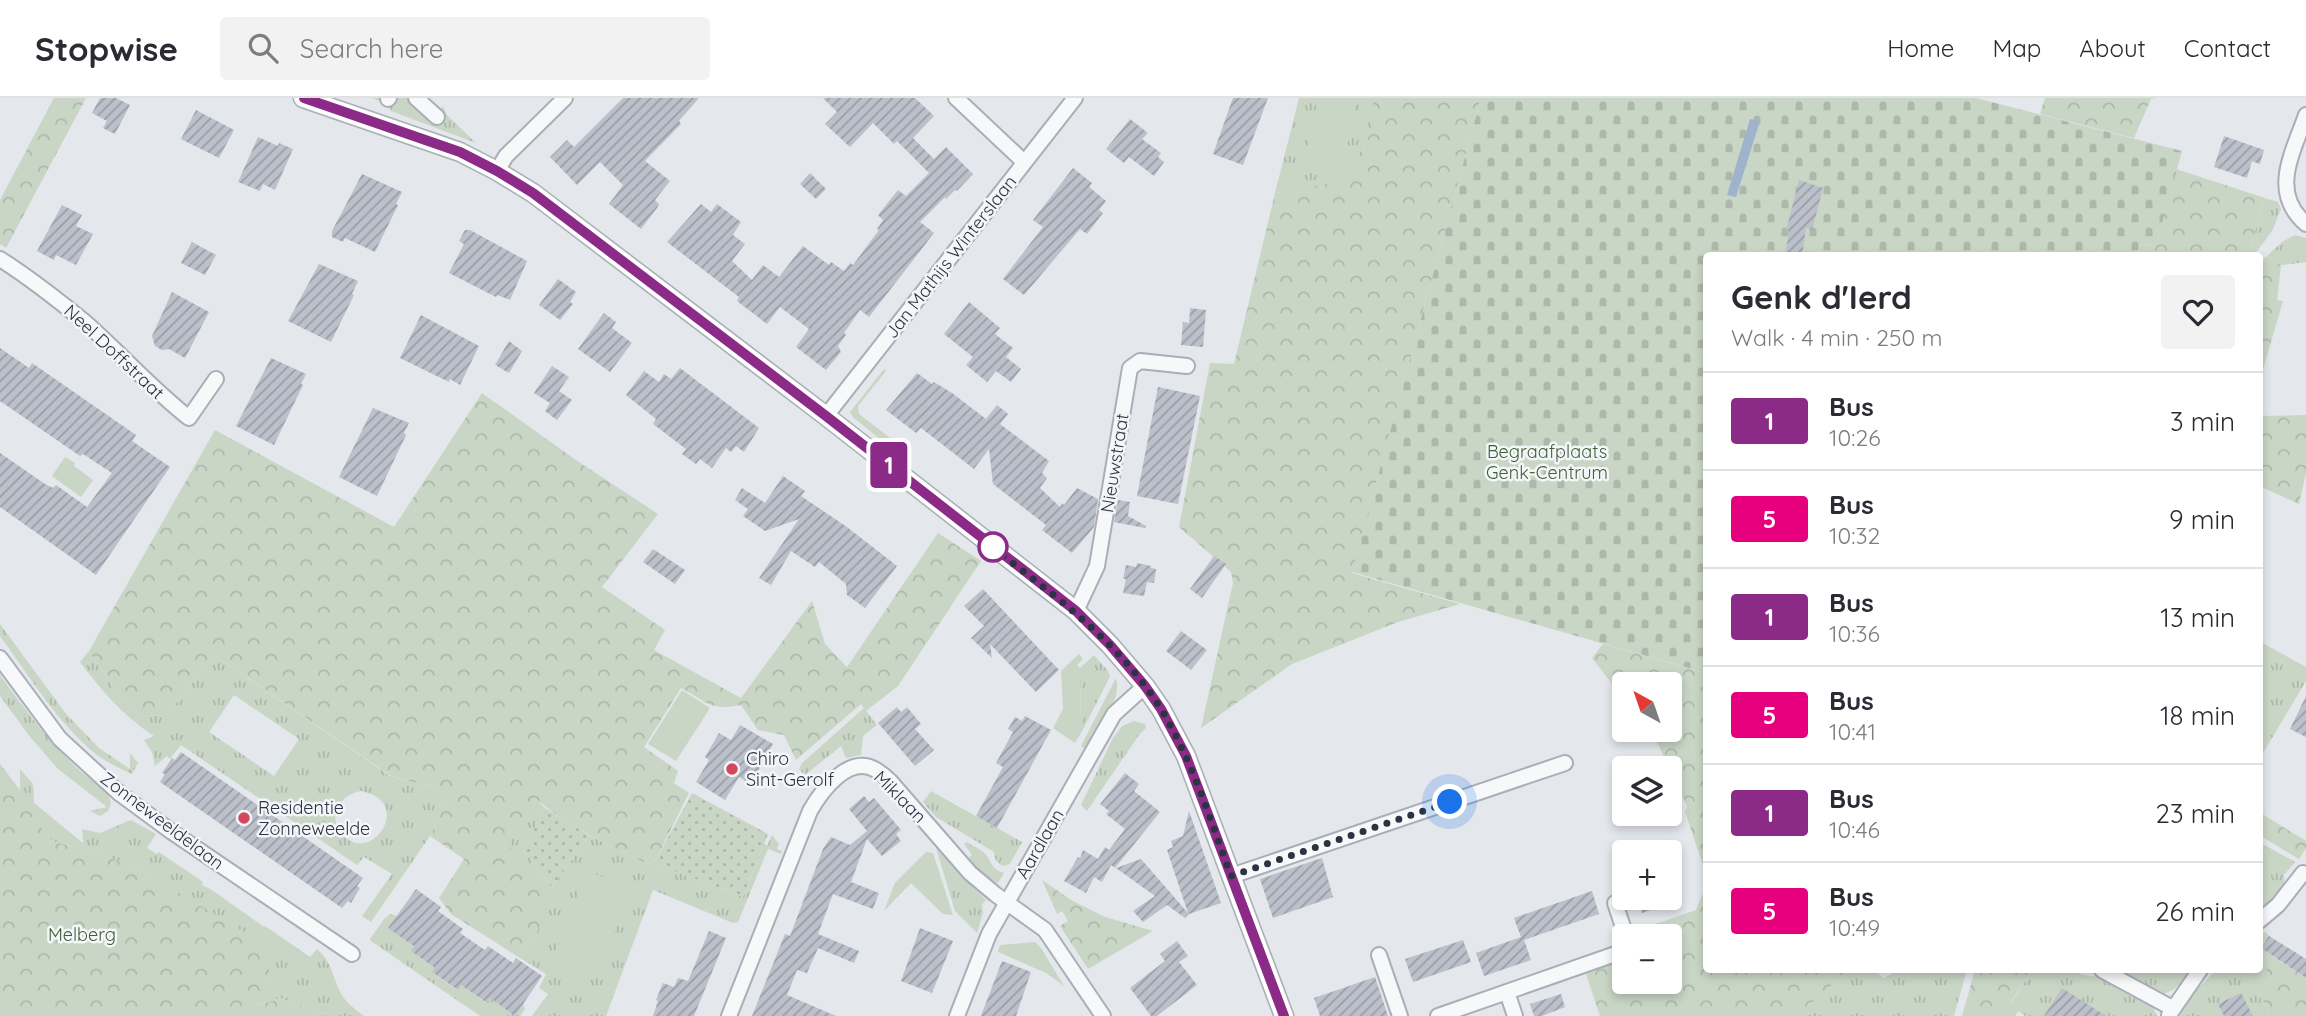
<!DOCTYPE html>
<html lang="en">
<head>
<meta charset="utf-8">
<style>
  :root { --surface:#fff; --page:#f2f2f3; --text:#2b2b33; --muted:#7c7c81; --line:#e1e1e2 }
  body { margin:0; font-family:Quicksand,sans-serif; background:var(--page); color:var(--text); height:100vh; display:flex; flex-direction:column; font-size:26px; white-space:nowrap }
  * { box-sizing:border-box; margin:0 }
  p { font-size:23px; color:var(--muted) }
  .icon { flex:none; width:38px; height:38px; fill:none; stroke:currentColor; stroke-width:2; stroke-linecap:round; stroke-linejoin:round }
  .map { position:relative; flex:1; overflow:hidden }
  .side { position:absolute; left:1703px; top:154px; width:560px; height:721px; display:flex; flex-direction:column; background:var(--surface); border-radius:7px; box-shadow:0 4px 10px #0003 }
  .side>* { flex:none }
  .badge { padding:0 14px; border-radius:5px; font-size:24px; line-height:46px }
  .needle { width:46px; rotate:320deg }
  .tools { position:absolute; left:1612px; top:574px; display:grid; gap:14px }
  .tools a { display:grid; place-items:center; width:70px; height:70px; border-radius:7px; background:var(--surface); box-shadow:0 4px 10px #0003; font-size:35px }
  .you { position:absolute; width:35px; height:35px; margin:-18px; border:5px solid #fff; border-radius:50%; background:#1a73e8; box-shadow:0 0 0 10px #1a73e833 }
  .map>.badge { position:absolute; translate:-50% -50%; box-shadow:0 0 0 4px #fff }
  .round { display:grid; place-items:center; flex:none; width:74px; height:74px; border-radius:7px; background:var(--page) }
  .summary { display:flex; align-items:center; justify-content:space-between; height:119px; padding:0 28px }
  h1 { font-size:33px; font-weight:800; line-height:52px }
  ul { padding:0; list-style:none }
  li { display:flex; align-items:center; gap:21px; height:98px; padding:0 28px; border-top:2px solid var(--line) }
  li div { flex:1 }
  li b { display:block; font-size:26px }
  li em { font-style:normal }
  li .badge { min-width:77px; font-weight:700; text-align:center }
  header { display:flex; align-items:center; gap:42px; box-sizing:border-box; height:98px; padding:0 35px; background:var(--surface); border-bottom:2px solid var(--line) }
  header strong { font-size:33px }
  nav { display:flex; gap:38px; margin-inline-start:auto; font-size:24px }
  .search { width:490px; height:63px; background:var(--page); display:flex; align-items:center; gap:18px; box-sizing:border-box; padding:0 24px; border-radius:7px; color:var(--muted); font-size:26px }
  .map>svg:first-child { display:block }
</style>
</head>
<body>
<header>
<strong>Stopwise</strong>
<div class="search"><svg class="icon" aria-label="search" viewBox="0 0 24 24"><circle cx="10" cy="10" r="6"/><path d="M15 15l6 6"/></svg>Search here</div>
<nav><a>Home</a><a>Map</a><a>About</a><a>Contact</a></nav>
</header>
<div class="map">
<svg width="2306" height="918" viewBox="0 0 2306 918">
  <defs>
    <pattern id="grass-tufts" width="24" height="20" patternUnits="userSpaceOnUse" patternTransform="scale(1.75)"><rect width="24" height="20" fill="#c9d6c5"/><path d="M3 7l-1-3M5 7V3M7 7l1-3M15 17l-1-3M17 17v-4M19 17l1-3" fill="none" stroke="#adb8ab"/></pattern>
    <pattern id="forest-crowns" width="20" height="18" patternUnits="userSpaceOnUse" patternTransform="scale(1.75)"><rect width="20" height="18" fill="#c9d6c5"/><path d="M2 6a3 3 0 1 1 6 0M12 15a3 3 0 1 1 6 0" fill="none" stroke="#adb8ab"/></pattern>
    <pattern id="cemetery-stones" width="16" height="16" patternUnits="userSpaceOnUse" patternTransform="scale(1.75)"><rect width="16" height="16" fill="#c9d6c5"/><path d="M2 7V4a2 2 0 0 1 4 0v3zM10 15v-3a2 2 0 0 1 4 0v3z" fill="#adb8ab"/></pattern>
    <pattern id="park-dots" width="8" height="8" patternUnits="userSpaceOnUse" patternTransform="scale(1.75)"><rect width="8" height="8" fill="#c9d6c5"/><path d="M2 2h.1M6 6h.1" fill="none" stroke="#adb8ab" stroke-width="1.8" stroke-linecap="round"/></pattern>
    <pattern id="building-hatch" width="6" height="6" patternUnits="userSpaceOnUse" patternTransform="scale(1.75)"><rect width="6" height="6" fill="#bbc0ca"/><path d="M-1 1l2-2M0 6l6-6M5 7l2-2" fill="none" stroke="#989da6"/></pattern>
  </defs>
  <rect width="100%" height="100%" fill="#e4e7ec"/>
  <g fill="url(#grass-tufts)" fill-rule="evenodd">
    <polygon points="372,0 411,0 438,26 444,19 438,13 443,8 447,17 476,45 391,13 388,6"/>
    <polygon points="1299,0 1373,0 1373,31 1343,84 1275,95"/>
    <polygon points="2265,100 2278,104 2281,111 2272,133 2258,152 2251,147"/>
    <polygon points="2295,137 2306,140 2306,164 2281,167 2267,158 2282,144"/>
    <polygon points="884,271 886,273 858,308 859,316 907,353 902,359 853,319 850,314"/>
    <path d="M0 526 67 617 99 650 130 671V655L138 665 132 676C121 671 108 665 98 658 58 626 30 579 0 538Z"/>
    <polygon points="2259,543 2306,569 2306,583 2259,662"/>
    <path d="M89 553 118 597 143 618 167 617 214 557 390 678 438 691 445 696 448 701 430 738 371 824 362 818 392 776 364 759 357 767 181 647 170 661 167 658 155 668 152 654 144 642 154 638C123 618 102 593 80 564ZM234 597 299 641 274 678 209 634ZM361 693C418 704 367 773 340 733 327 714 343 696 361 693Z"/>
    <polygon points="1094,557 1108,573 1110,579 1081,635 1080,570"/>
    <path d="M0 577C24 610 48 643 78 671 88 681 110 691 111 706L108 713 100 718 90 713 107 709 58 671 31 640 0 598Z"/>
    <polygon points="864,610 877,627 863,638 861,657 846,660 841,648 805,677 799,671 802,665"/>
    <polygon points="1134,623 1145,626 1146,630 1139,637 1087,713 1081,707 1113,640 1122,628"/>
    <path d="M20 671 33 686 34 705 83 745 82 731 100 735 131 722 156 736 147 750 157 756 159 754 203 784 202 787 212 792 264 829 265 828 310 859 317 851C334 866 332 881 343 899 349 907 356 912 364 918H331L280 900 259 907 269 877 148 776 106 758 52 743 33 719 20 692Z"/>
    <path d="M931 693 1022 744 1010 766 1003 768C996 764 995 762 994 754L936 719 923 704Z"/>
    <polygon points="536,701 545,710 523,751 552,790 589,737 648,766 654,765 743,799 764,746 767,748 772,737 779,746 777,751 782,753 781,756 768,751 738,824 733,825 653,792 606,918 532,918 548,896 539,890 546,876 512,855 535,840 508,747"/>
    <path d="M966 744C973 748 983 752 987 758 993 767 992 771 1004 775L998 785C984 783 975 772 966 762L972 757 964 746Z"/>
    <polygon points="2259,744 2295,764 2284,777 2285,789 2270,806 2259,815"/>
    <polygon points="936,750 986,802 982,806 983,815 977,835 955,813"/>
    <polygon points="391,816 397,818 414,848 411,853 435,870 433,875 457,892 461,887 486,905 490,900 515,918 523,906 525,911 520,918 480,918 371,843 370,841 385,820"/>
    <polygon points="2265,834 2269,838 2261,850 2275,860 2254,888 2272,918 2180,918 2195,893 2216,872 2259,872 2259,838"/>
    <polygon points="1849,872 1874,872 1884,880 1898,872 1950,872 1966,875 1954,918 1796,918"/>
    <polygon points="2033,872 2073,872 2083,877 2098,879 2130,898 2152,907 2157,918 2025,918 2010,906"/>
    <polygon points="2116,872 2192,872 2176,890 2164,896 2142,888"/>
  </g>
  <g fill="url(#forest-crowns)">
    <polygon points="54,0 86,0 6,150 0,146 0,102"/>
    <polygon points="1373,0 1481,0 1352,475 1460,506 1398,524 1292,566 1201,630 1233,485 1231,474 1179,429 1210,265 1234,266 1275,95 1343,83 1373,31"/>
    <polygon points="2045,0 2157,0 2151,1 2134,40 2040,16"/>
    <polygon points="2176,71 2265,100 2251,147 2258,152 2254,157 2137,158 2140,146 2156,147"/>
    <polygon points="2267,158 2281,167 2277,202 2283,203 2259,285 2259,165"/>
    <path d="M482 295 573 360 658 416 602 489 665 532 654 552 741 600 812 503 825 546 847 569 938 435 981 463 898 588 866 613 861 606 796 662 784 637 758 632 741 607C710 613 707 604 681 590L644 649 678 673 674 685 689 695 654 765 648 766C609 747 569 729 536 701L509 747 541 792 546 811 535 840 512 855 451 816 439 800 464 761 430 738 448 701 438 691 391 678 214 557 167 617 143 618 118 597 89 553 215 332 394 429Z"/>
    <polygon points="2306,317 2306,375 2299,406 2259,388 2259,318"/>
    <polygon points="1603,546 1706,575 1706,776 1685,714 1687,708 1657,644 1648,632 1670,632 1670,586 1624,586 1624,601 1592,560"/>
    <polygon points="0,666 20,692 33,705 33,719 52,743 106,758 148,776 269,849 269,877 260,907 280,900 331,918 0,918"/>
    <polygon points="2259,714 2306,743 2306,750 2299,761 2259,737"/>
    <polygon points="1042,782 1071,802 1105,819 1153,833 1088,871 1060,828 1068,823 1062,813 1057,816"/>
    <polygon points="1706,788 1706,872 1849,872 1797,918 1600,918 1586,876 1624,862 1624,884 1670,884 1670,838 1635,838 1633,834 1696,812"/>
    <polygon points="2275,860 2306,880 2306,918 2272,918 2254,888"/>
    <polygon points="1975,872 2033,872 2010,905 2019,913 2015,918 1962,918"/>
  </g>
  <polygon fill="url(#cemetery-stones)" points="1481,0 1976,0 2182,53 2156,147 2140,146 2137,157 1706,158 1706,575 1352,474"/>
  <g fill="url(#park-dots)">
    <polygon points="692,695 768,736 743,799 654,765"/>
    <polygon points="545,710 589,737 552,790 523,751"/>
  </g>
  <g fill="#c9d6c5">
    <polygon points="1318,0 1358,0 1342,71 1304,63"/>
    <polygon points="65,359 75,365 74,368 93,382 81,399 52,378"/>
    <polygon points="1079,556 1083,561 1077,567 1080,570 1081,635 1075,645 1053,630 1063,611 1061,573"/>
    <path d="M1116 580C1120 599 1112 606 1102 620 1095 630 1091 641 1085 651L1081 648Z"/>
    <polygon points="682,592 710,610 676,663 648,646"/>
    <polygon points="926,754 933,755 953,817 943,816 911,785 884,813 895,785"/>
    <polygon points="588,773 632,791 595,881 552,863"/>
    <polygon points="1035,844 1041,850 1064,888 1046,875 998,854 1000,847"/>
  </g>
  <polygon fill="#9fb4cc" points="1750,21 1760,23 1736,99 1727,97"/>
  <g fill="url(#building-hatch)">
    <polygon points="100,0 116,0 130,7 115,36 103,30 107,23 92,15"/>
    <polygon points="623,0 699,0 679,23 681,26 645,63 670,83 655,102 659,106 657,110 641,131 609,106 623,87 600,64 577,87 550,59 567,42 574,49"/>
    <polygon points="823,0 915,0 934,18 913,40 934,61 946,49 973,76 957,93 955,92 946,101 945,99 920,124 934,135 869,219 860,212 844,235 846,237 838,248 841,254 826,272 796,249 809,231 780,209 767,226 737,203 739,199 667,144 701,106 711,114 717,106 741,124 733,137 745,146 732,163 752,182 763,167 779,179 803,148 829,167 831,164 844,173 850,165 853,167 879,132 877,131 883,122 878,117 898,92 906,98 929,75 897,43 894,46 873,25 850,49 825,26 837,14"/>
    <polygon points="1233,0 1268,0 1243,67 1213,56"/>
    <polygon points="196,12 234,32 219,60 181,41"/>
    <polygon points="1130,21 1148,35 1142,41 1161,55 1158,59 1164,64 1154,78 1129,59 1124,65 1106,51"/>
    <polygon points="2224,38 2264,52 2260,66 2252,63 2247,80 2214,69"/>
    <polygon points="258,39 278,48 279,45 293,51 275,92 263,86 260,93 238,84"/>
    <polygon points="1073,70 1092,85 1089,89 1106,103 1099,112 1103,115 1087,136 1080,131 1024,197 1003,181 1043,129 1033,122"/>
    <polygon points="810,75 826,91 816,101 800,86"/>
    <polygon points="362,76 402,94 396,106 398,107 375,154 345,140 343,144 332,139 332,133"/>
    <polygon points="1799,82 1823,90 1812,132 1806,130 1802,158 1785,158 1789,133 1786,133"/>
    <polygon points="62,107 82,117 76,128 93,136 76,167 56,157 54,162 37,153"/>
    <polygon points="465,132 470,132 527,163 510,202 497,197 496,199 449,175 464,146 459,143"/>
    <polygon points="192,144 216,157 205,177 181,165"/>
    <polygon points="319,166 358,183 352,196 354,197 331,244 288,223"/>
    <polygon points="558,181 576,194 570,204 573,206 560,222 539,207"/>
    <polygon points="172,194 209,214 185,260 169,251 162,252 155,248 152,238"/>
    <polygon points="969,204 1000,230 995,236 1013,250 1006,259 1021,271 1011,284 996,273 987,284 966,267 973,259 944,236"/>
    <polygon points="1190,210 1206,212 1203,249 1181,247 1183,224 1189,225"/>
    <polygon points="604,215 616,224 612,230 632,245 610,274 578,251"/>
    <polygon points="421,217 479,248 460,287 450,281 449,284 400,260"/>
    <polygon points="509,243 522,253 509,275 495,267"/>
    <polygon points="0,250 29,270 32,265 136,337 132,343 170,369 96,477 0,409 0,355 45,386 53,390 56,387 87,409 112,375 83,356 80,358 0,303"/>
    <polygon points="271,260 306,276 301,286 303,287 274,347 236,328"/>
    <polygon points="552,268 569,279 559,293 572,302 557,322 545,313 550,305 534,295"/>
    <polygon points="680,270 759,330 744,354 736,348 731,354 726,350 712,370 700,361 696,366 682,356 686,351 653,326 656,321 626,297 644,273 659,284 664,276 671,281"/>
    <polygon points="917,275 932,286 934,284 952,295 986,321 997,307 1008,316 1000,326 1049,363 1042,375 1047,380 1040,390 1060,409 1062,405 1064,407 1077,390 1098,401 1094,429 1072,455 1042,432 1046,427 993,386 989,351 974,371 921,330 916,335 886,312"/>
    <polygon points="1158,289 1200,298 1178,406 1137,398"/>
    <polygon points="373,310 409,325 404,335 406,337 377,398 339,379"/>
    <polygon points="783,378 805,393 801,398 847,429 897,468 865,510 847,497 846,486 819,464 815,469 791,453 771,487 759,480 799,421 765,433 743,418 748,411 735,402 742,390 765,405"/>
    <polygon points="1118,402 1130,404 1128,418 1146,428 1145,430 1114,424"/>
    <polygon points="653,451 685,472 675,486 643,464"/>
    <polygon points="1214,458 1226,466 1202,500 1190,491"/>
    <polygon points="1137,465 1151,468 1151,470 1156,471 1154,485 1147,484 1144,498 1123,495 1126,481 1123,481 1126,467 1136,469"/>
    <polygon points="983,491 1059,572 1036,594 990,546 992,560 971,540 984,528 964,508"/>
    <polygon points="1181,533 1207,552 1191,572 1166,553"/>
    <polygon points="2306,598 2306,639 2290,631"/>
    <polygon points="897,609 901,614 907,609 921,626 915,631 934,652 915,668 878,625"/>
    <polygon points="1025,618 1051,632 997,730 976,718 1003,669 996,665 1013,634 1008,631 1015,619 1022,623"/>
    <polygon points="740,627 773,646 751,686 739,679 725,702 696,684 709,662 705,659 719,635 731,642"/>
    <polygon points="181,654 363,780 357,788 360,790 351,805 348,803 342,810 160,684 165,676 162,675 172,660 175,662"/>
    <polygon points="1125,675 1139,686 1134,693 1160,714 1115,770 1111,767 1102,784 1094,779 1086,795 1064,783 1078,759 1080,760 1083,752 1098,761 1105,749 1109,752 1125,731 1106,716 1109,713 1100,706"/>
    <polygon points="864,698 869,704 874,700 901,732 896,736 901,743 882,758 867,741 851,784 879,795 873,811 833,796 818,836 859,853 854,865 818,850 807,875 797,872 787,897 836,918 752,918 785,836 790,838 823,751 831,739 850,747 867,733 849,711"/>
    <polygon points="1189,713 1221,805 1189,816 1185,820 1167,807 1143,824 1133,813 1155,798 1116,770 1141,761 1188,815 1167,752 1173,749 1171,743 1183,738"/>
    <polygon points="1322,760 1333,799 1273,820 1260,781"/>
    <polygon points="416,791 441,809 438,813 463,831 460,835 485,852 488,848 513,865 516,860 542,878 515,918 490,900 487,905 461,887 458,892 432,874 435,870 411,853 414,848 388,830"/>
    <polygon points="1592,793 1599,816 1524,842 1531,862 1484,878 1476,855 1521,839 1514,820"/>
    <polygon points="1638,800 1679,800 1680,802 1642,815"/>
    <polygon points="920,830 953,843 932,895 901,883"/>
    <polygon points="709,833 726,840 694,918 653,918 658,903 656,902 663,885 674,889 678,880 688,883"/>
    <polygon points="2269,838 2306,861 2306,880 2261,850"/>
    <polygon points="1463,842 1471,864 1413,884 1405,861"/>
    <polygon points="1177,843 1188,858 1179,864 1197,887 1157,918 1151,918 1130,890 1165,863 1160,856"/>
    <polygon points="1002,863 1031,874 1016,918 981,918"/>
    <polygon points="1375,879 1388,918 1320,918 1314,900"/>
    <polygon points="2062,890 2106,918 2044,918"/>
    <polygon points="2241,895 2253,918 2224,918 2218,906"/>
    <polygon points="1561,896 1565,909 1542,918 1534,918 1530,906"/>
  </g>
  <g fill="none" stroke-linecap="round" stroke-linejoin="round">
    <defs>
      <g id="minor">
        <polyline points="416,0 437,19"/>
        <polyline points="956,0 1024,64"/>
        <polyline points="388,1 389,0"/>
        <path d="M2306 17C2293 55 2269 94 2306 126"/>
        <polyline points="497,73 506,58 565,0"/>
        <path d="M0 161C30 180 58 202 86 225 121 256 152 291 189 320L216 281"/>
        <polyline points="826,318 1075,0"/>
        <polyline points="1076,513 1097,468 1130,270 1140,263 1187,268"/>
        <polyline points="0,560 60,641 119,695 172,734 352,856"/>
        <polyline points="1231,778 1565,665"/>
        <polyline points="1615,805 1626,838"/>
        <polyline points="2259,823 2278,807 2303,775"/>
        <polyline points="1379,857 1400,918"/>
        <polyline points="2102,872 2172,910"/>
        <polyline points="1507,894 1515,918"/>
        <polyline points="2169,917 2200,872"/>
        <path d="M729 918 810 713C822 692 849 656 876 672 881 675 886 679 890 683L970 775 995 796 1045 832 1103 918"/>
        <polyline points="957,918 989,836 1114,616 1145,588"/>
        <polyline points="1438,918 1624,853"/>
      </g>
      <polyline id="tertiary" points="303,0 460,54 497,73 533,95 826,318 1076,513 1110,547 1145,588 1161,611 1186,658 1284,918"/>
    </defs>
    <use href="#minor" stroke="#a9aeb7" stroke-width="18"/>
    <use href="#tertiary" stroke="#a9aeb7" stroke-width="21"/>
    <use href="#minor" stroke="#f7f8fa" stroke-width="14"/>
    <use href="#tertiary" stroke="#f7f8fa" stroke-width="18"/>
  </g>
  <g fill="none" stroke-linecap="round" stroke-linejoin="round">
    <defs>
      <polyline id="line" points="304,0 460,54 497,73 533,95 826,318 1076,513 1110,547 1145,588 1161,611 1186,658 1284,918"/>
    </defs>
    <use href="#line" stroke="#fff" stroke-width="16"/>
    <use href="#line" stroke="#8c2b87" stroke-width="10"/>
    <path stroke="#2b3445" stroke-width="7" stroke-dasharray="0 12.6" d="M993 449 988 446C1051 495 1118 542 1161 611 1192 662 1210 721 1231 778L1450 704"/>
  </g>
  <circle fill="#fff" stroke="#8c2b87" stroke-width="3.5" cx="993" cy="449" r="14"/>
  <g fill="#d1495b" stroke="#f4f6f9" stroke-width="2.5">
    <circle cx="732" cy="671" r="7"/>
    <circle cx="244" cy="720" r="7"/>
  </g>
  <g text-anchor="middle" stroke-width="5" stroke-linejoin="round" paint-order="stroke">
    <g font-size="18" fill="#2b3445" stroke="#f4f6f9">
      <text transform="translate(951 159) rotate(-52)" y="6">Jan Mathijs Winterslaan</text>
      <text transform="translate(114 254) rotate(43)" y="6">Neel Doffstraat</text>
      <text transform="translate(1115 365) rotate(-81)" y="6">Nieuwstraat</text>
      <text transform="translate(900 699) rotate(45)" y="6">Miklaan</text>
      <text transform="translate(162 723) rotate(37)" y="6">Zonneweeldelaan</text>
      <text transform="translate(1040 746) rotate(-60)" y="6">Aardlaan</text>
    </g>
    <g font-size="18" fill="#3f6138" stroke="#f4f6f9">
      <text x="1547" y="360">Begraafplaats<tspan x="1547" dy="21">Genk-Centrum</tspan></text>
      <text x="82" y="843">Melberg</text>
    </g>
    <g font-size="18" fill="#2b3445" stroke="#f4f6f9" text-anchor="start">
      <text x="746" y="667">Chiro<tspan x="746" dy="21">Sint-Gerolf</tspan></text>
      <text x="258" y="716">Residentie<tspan x="258" dy="21">Zonneweelde</tspan></text>
    </g>
  </g>
</svg>
<div class="tools">
<a><svg class="needle" viewBox="-14 -14 28 28"><path d="M0-13l5 13h-10z" fill="#e53935"/><path d="M0 13l5-13h-10z" fill="#7c7c81"/></svg></a>
<a><svg class="icon" aria-label="layers" viewBox="0 0 24 24"><path d="M12 4l9 5-9 5-9-5zM3 14l9 5 9-5"/></svg></a>
<a>+</a>
<a>−</a>
</div>
<div class="you" style="left:1450px;top:704px"></div>
<b class="badge" style="left:889px;top:367px;background:#8c2b87;color:#fff">1</b>
<section class="side">
<div class="summary"><div><h1>Genk d'Ierd</h1><p>Walk · 4 min · 250 m</p></div><a class="round"><svg class="icon" aria-label="heart" viewBox="0 0 24 24"><path d="M12 20l-8-8c-3-5 5-10 8-4 3-6 11-1 8 4z"/></svg></a></div>
<ul>
<li><span class="badge" style="background:#8c2b87;color:#fff">1</span><div><b>Bus</b><p>10:26</p></div><em>3 min</em></li>
<li><span class="badge" style="background:#e6007e;color:#fff">5</span><div><b>Bus</b><p>10:32</p></div><em>9 min</em></li>
<li><span class="badge" style="background:#8c2b87;color:#fff">1</span><div><b>Bus</b><p>10:36</p></div><em>13 min</em></li>
<li><span class="badge" style="background:#e6007e;color:#fff">5</span><div><b>Bus</b><p>10:41</p></div><em>18 min</em></li>
<li><span class="badge" style="background:#8c2b87;color:#fff">1</span><div><b>Bus</b><p>10:46</p></div><em>23 min</em></li>
<li><span class="badge" style="background:#e6007e;color:#fff">5</span><div><b>Bus</b><p>10:49</p></div><em>26 min</em></li>
</ul>
</section>
</div>
</body>
</html>
